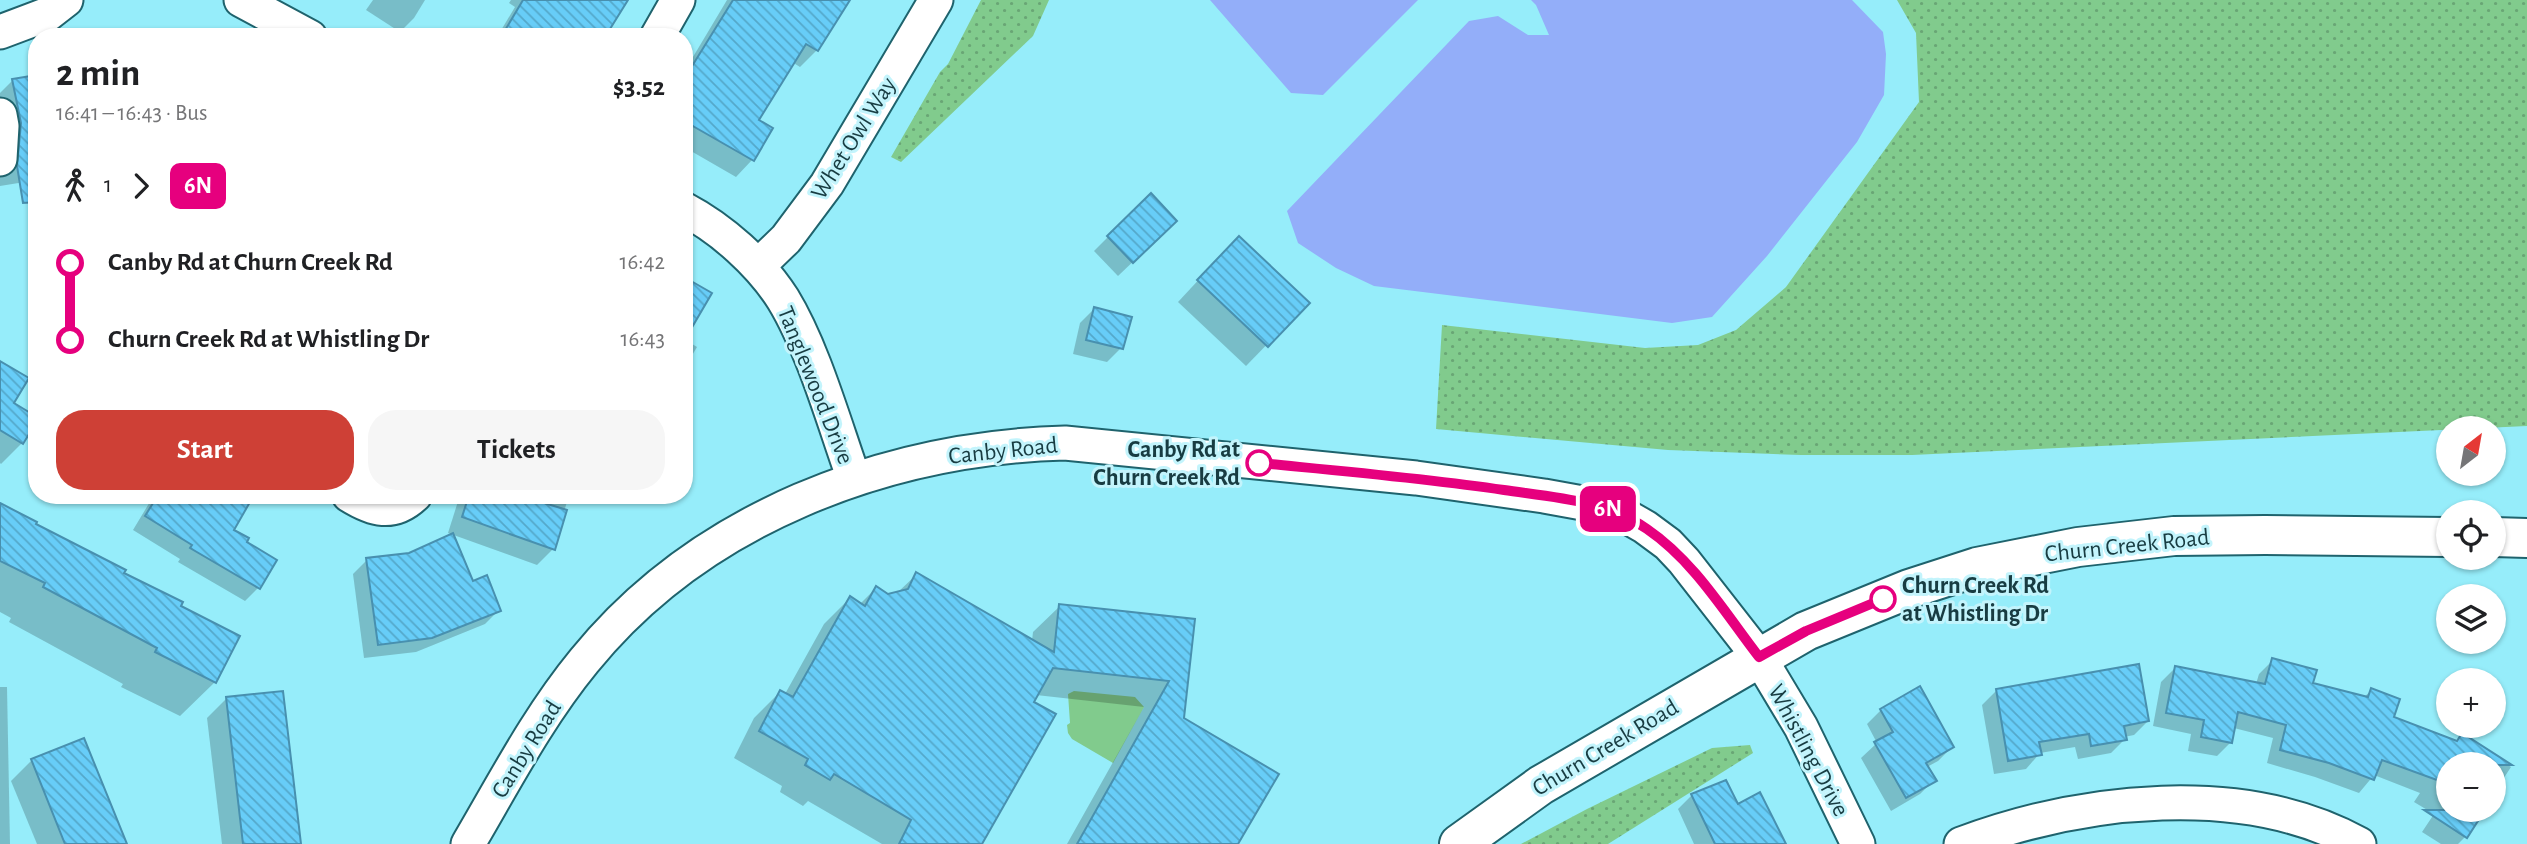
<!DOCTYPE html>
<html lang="en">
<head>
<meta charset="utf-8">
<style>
  :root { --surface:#fff; --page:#f6f6f6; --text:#202124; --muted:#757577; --accent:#ce4036 }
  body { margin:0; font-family:"Alegreya Sans",sans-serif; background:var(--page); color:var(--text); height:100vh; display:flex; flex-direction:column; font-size:26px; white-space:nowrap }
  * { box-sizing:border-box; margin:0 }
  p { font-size:23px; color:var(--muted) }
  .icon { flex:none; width:38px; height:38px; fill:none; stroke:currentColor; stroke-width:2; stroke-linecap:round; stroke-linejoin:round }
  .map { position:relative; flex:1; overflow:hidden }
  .drawer { position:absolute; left:28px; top:28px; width:665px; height:476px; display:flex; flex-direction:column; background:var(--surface); border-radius:28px; box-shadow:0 2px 5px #0004 }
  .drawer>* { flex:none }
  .badge { padding:0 14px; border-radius:10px; font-size:24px; line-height:46px }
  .needle { width:46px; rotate:31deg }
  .controls { position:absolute; left:2436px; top:416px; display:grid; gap:14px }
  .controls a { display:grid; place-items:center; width:70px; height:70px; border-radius:50%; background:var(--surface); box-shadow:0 2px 5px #0004; font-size:35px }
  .map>.badge { position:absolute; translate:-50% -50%; box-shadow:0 0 0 4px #fff }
  .legs { display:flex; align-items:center; gap:10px; height:77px; padding:0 28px; font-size:23px }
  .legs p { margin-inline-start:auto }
  .headline { display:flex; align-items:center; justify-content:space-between; height:119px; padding:0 28px }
  h1 { font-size:38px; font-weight:700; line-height:52px }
  .cta { display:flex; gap:14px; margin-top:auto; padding:14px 28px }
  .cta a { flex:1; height:80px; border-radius:28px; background:var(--accent); color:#fff; font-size:28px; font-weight:700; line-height:80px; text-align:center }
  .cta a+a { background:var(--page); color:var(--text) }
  ul { padding:0 28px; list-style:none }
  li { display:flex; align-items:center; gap:24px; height:77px; font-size:26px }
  li i { display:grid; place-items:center; width:10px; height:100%; margin:0 9px; background:currentColor }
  li i::after { content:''; width:18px; height:18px; margin:-9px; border:5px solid; border-radius:50%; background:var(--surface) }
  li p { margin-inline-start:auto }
  li:first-child i { background:linear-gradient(#0000 50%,currentColor 0) }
  li:last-child i { background:linear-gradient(currentColor 50%,#0000 0) }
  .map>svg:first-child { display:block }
</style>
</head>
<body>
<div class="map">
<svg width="2527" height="844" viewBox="0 0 2527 844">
  <defs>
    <pattern id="grass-dots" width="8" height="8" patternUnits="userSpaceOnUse" patternTransform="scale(1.75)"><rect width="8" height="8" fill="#81cb8d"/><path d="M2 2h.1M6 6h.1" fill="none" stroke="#69a675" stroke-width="1.8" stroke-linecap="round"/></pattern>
    <pattern id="building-back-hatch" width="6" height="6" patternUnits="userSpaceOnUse" patternTransform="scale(1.75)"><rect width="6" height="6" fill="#67cdf8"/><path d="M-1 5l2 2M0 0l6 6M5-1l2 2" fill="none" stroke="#54a8ca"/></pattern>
  </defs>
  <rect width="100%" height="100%" fill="#96edfa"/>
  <g fill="url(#grass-dots)">
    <polygon points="981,0 1049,0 1033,36 901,162 891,157 940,72 948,64"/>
    <polygon points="1897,0 2527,0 2527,426 1912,455 1801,455 1668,450 1436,429 1442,325 1645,348 1698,345 1736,330 1786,287 1919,102 1916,33"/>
    <polygon points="1750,745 1753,753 1608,844 1521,844 1587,809 1712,748"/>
  </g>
  <polygon fill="#81cb8d" points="1074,691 1135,697 1144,707 1113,763 1072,739 1068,733 1067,725 1070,723 1068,694"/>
  <g fill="#93aef9">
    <polygon points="1210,0 1418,0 1323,95 1291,93"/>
    <polygon points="1531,0 1852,0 1883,32 1886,54 1884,95 1857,142 1767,256 1712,317 1672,323 1374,286 1336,268 1298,243 1287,211 1469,21 1498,16 1528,35 1549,35 1536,5"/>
  </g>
  <g fill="#0003">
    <polygon points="373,0 425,0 414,18 400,32 366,10"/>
    <polygon points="511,0 626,0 603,37 497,37 515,7 509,3"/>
    <polygon points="727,0 830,0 817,50 800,67 792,62 756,121 752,160 736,177 684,147 684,72"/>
    <polygon points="13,80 37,180 0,186 0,93"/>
    <polygon points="1161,235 1118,276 1094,251 1108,237"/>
    <polygon points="1218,259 1307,303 1246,366 1178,302"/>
    <polygon points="1094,309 1121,348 1107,362 1073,354 1080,323"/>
    <polygon points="684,339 697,347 684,369"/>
    <polygon points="0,363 22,443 1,464 0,463"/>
    <polygon points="154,495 252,495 231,531 244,542 258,588 245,601 178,562 180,559 133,530"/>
    <polygon points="460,495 569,495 553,549 537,565 448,533"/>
    <polygon points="0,505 179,607 215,682 180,716 121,687 123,684 9,622 11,618 0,612"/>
    <polygon points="409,555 472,583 499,610 485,624 416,652 364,658 353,574 367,560"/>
    <polygon points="917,574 1032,641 1033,632 1060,606 1193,621 1182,719 1237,844 1067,844 1144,707 1036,695 980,844 882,844 808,801 803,806 780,792 782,786 734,758 754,718 780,692 785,694 824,624 850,598 860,604 876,588 888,596 896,594"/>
    <polygon points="2273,660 2311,684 2364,697 2372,690 2391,718 2455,743 2462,735 2511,767 2494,793 2494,765 2448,765 2448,810 2465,837 2458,844 2441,844 2422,832 2434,814 2414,802 2420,793 2374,775 2359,793 2315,777 2267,763 2273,738 2234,728 2231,742 2217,756 2188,751 2191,734 2153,726 2161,682 2175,668 2256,684 2259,674"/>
    <polygon points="0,687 7,687 10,844 0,844"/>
    <polygon points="1920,688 1952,747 1938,761 1927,767 1934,780 1920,794 1891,811 1861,758 1877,743 1867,724 1881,710"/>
    <polygon points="1997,690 2148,721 2134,735 2124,737 2125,739 2111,753 2078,759 2075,747 2040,753 2026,769 1994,774 1982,705"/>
    <polygon points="226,699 299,844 222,844 207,718"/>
    <polygon points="32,760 125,844 37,844 11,781"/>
    <polygon points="1725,783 1737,806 1784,844 1694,844 1678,809 1692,795"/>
  </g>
  <g fill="url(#building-back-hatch)" stroke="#4890af" stroke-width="2">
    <polygon points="523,0 628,0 605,37 501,37"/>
    <polygon points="733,0 850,0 818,51 806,44 759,120 773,128 754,161 684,121 684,79"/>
    <polygon points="37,75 37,202 23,203 17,166 21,123 12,79"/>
    <polygon points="1151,193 1177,221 1133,263 1107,236"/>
    <polygon points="1239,236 1310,303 1268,347 1197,280"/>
    <polygon points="684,277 712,293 684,341"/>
    <polygon points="1094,307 1132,317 1123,349 1086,340"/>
    <polygon points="0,361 29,378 14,403 37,417 37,421 23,444 0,430"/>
    <polygon points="158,495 254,495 234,530 249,538 247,542 277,560 260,589 190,548 192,545 145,516"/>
    <polygon points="469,495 518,495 567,510 555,550 462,517"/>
    <polygon points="0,503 37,522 36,524 126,570 124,573 183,602 181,606 240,636 216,683 155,652 157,648 43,587 45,583 0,561"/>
    <polygon points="453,533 473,581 487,575 501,611 432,638 378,645 366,558 409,553"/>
    <polygon points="916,572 1054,652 1059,604 1195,619 1184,718 1279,774 1238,844 1077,844 1169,681 1053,668 1034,702 1056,714 982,844 899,844 911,820 834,774 830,780 805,765 808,759 759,731 780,690 793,697 850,596 865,606 876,586 888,594 908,589"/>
    <polygon points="2272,658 2317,670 2313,683 2368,697 2371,688 2400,699 2394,717 2457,741 2462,733 2512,765 2448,765 2448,784 2382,760 2374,780 2329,763 2280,750 2286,725 2238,712 2232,743 2201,737 2204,720 2166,713 2175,666 2265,684"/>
    <polygon points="2139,664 2149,721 2124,726 2127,740 2091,746 2089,734 2039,742 2042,755 2008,761 1996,689"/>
    <polygon points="1920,686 1954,747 1926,763 1937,781 1906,798 1874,742 1893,732 1880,709"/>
    <polygon points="283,691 301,844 243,844 226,697"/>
    <polygon points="84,738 127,844 65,844 31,759"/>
    <polygon points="1726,780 1738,804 1760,792 1786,844 1715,844 1691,794"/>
    <polygon points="2424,810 2485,810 2467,838"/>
  </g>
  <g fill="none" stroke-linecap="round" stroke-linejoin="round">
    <defs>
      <g id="street">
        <polyline points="241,0 310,37"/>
        <polyline points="0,32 48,14 66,0"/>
        <polyline points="657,37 678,0"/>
        <polyline points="0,115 2,126 0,159"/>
        <path d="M684 209C722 229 760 263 783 299 813 348 834 423 854 479"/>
        <polyline points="758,266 786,239 827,184 936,0"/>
        <path d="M349 495C373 510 393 516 415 495"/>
        <path d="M468 844C505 781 538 717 584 661 700 518 885 448 1065 443L1416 478 1544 496 1599 506 1624 515 1645 527 1668 544 1684 561 1759 657 1801 727 1858 844"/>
        <path d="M1961 844C2082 799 2243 780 2359 844"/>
      </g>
      <g id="secondary">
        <polyline points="2494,537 2527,538"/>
        <polyline points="1459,844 1541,785 1806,631 1909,589 1977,567 2078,547 2174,536 2265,535 2448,537"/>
      </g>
    </defs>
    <use href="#street" stroke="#1f636d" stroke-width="37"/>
    <use href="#secondary" stroke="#1f636d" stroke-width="42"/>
    <use href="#street" stroke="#fff" stroke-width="33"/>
    <use href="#secondary" stroke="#fff" stroke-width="38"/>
  </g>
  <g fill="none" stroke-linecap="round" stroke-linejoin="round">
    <defs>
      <path id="line-1" d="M1259 463C1341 471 1423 478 1504 490 1552 497 1606 500 1647 529 1694 561 1725 613 1759 657L1806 631 1883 599"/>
    </defs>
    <use href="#line-1" stroke="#fff" stroke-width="16"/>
    <use href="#line-1" stroke="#e6007e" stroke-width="10"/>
  </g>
  <g fill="#fff" stroke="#e6007e" stroke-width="3.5">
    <circle cx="1259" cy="463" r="12"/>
    <circle cx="1883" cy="599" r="12"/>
  </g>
  <g text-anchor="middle" stroke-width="6" stroke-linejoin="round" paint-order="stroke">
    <g font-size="24" fill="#183c42" stroke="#c3f4fc">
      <text transform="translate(853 138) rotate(-58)" y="8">Whet Owl Way</text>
      <text transform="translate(816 385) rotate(68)" y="8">Tanglewood Drive</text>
      <text transform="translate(1003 450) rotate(-6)" y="8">Canby Road</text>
      <text transform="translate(2127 545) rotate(-6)" y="8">Churn Creek Road</text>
      <text transform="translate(1605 747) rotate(-31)" y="8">Churn Creek Road</text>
      <text transform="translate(526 749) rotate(-58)" y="8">Canby Road</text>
      <text transform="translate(1809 750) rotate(62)" y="8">Whistling Drive</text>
    </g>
    <g font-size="24" font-weight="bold" fill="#183c42" stroke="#c3f4fc" text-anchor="end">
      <text x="1240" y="457">Canby Rd at<tspan x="1240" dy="28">Churn Creek Rd</tspan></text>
      <text x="1902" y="593" text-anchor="start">Churn Creek Rd<tspan x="1902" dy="28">at Whistling Dr</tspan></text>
    </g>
  </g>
</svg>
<div class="controls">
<a><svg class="needle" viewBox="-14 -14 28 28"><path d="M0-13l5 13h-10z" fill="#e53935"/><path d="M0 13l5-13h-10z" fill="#757577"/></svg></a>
<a><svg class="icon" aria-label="locate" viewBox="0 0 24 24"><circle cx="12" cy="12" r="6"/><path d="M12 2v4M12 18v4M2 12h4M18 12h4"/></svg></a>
<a><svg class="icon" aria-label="layers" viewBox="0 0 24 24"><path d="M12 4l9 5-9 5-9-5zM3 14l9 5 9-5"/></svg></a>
<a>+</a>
<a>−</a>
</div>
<b class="badge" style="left:1608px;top:509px;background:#e6007e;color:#fff">6N</b>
<section class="drawer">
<div class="headline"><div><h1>2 min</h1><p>16:41 – 16:43 · Bus</p></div><b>$3.52</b></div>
<div class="legs"><svg class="icon" aria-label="walk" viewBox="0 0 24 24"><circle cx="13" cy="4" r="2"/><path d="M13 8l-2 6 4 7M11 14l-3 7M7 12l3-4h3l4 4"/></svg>1<svg class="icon" aria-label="forward" viewBox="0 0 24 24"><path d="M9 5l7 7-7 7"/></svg><b class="badge" style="background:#e6007e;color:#fff">6N</b></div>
<ul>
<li><i style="color:#e6007e"></i><b>Canby Rd at Churn Creek Rd</b><p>16:42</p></li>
<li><i style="color:#e6007e"></i><b>Churn Creek Rd at Whistling Dr</b><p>16:43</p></li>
</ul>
<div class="cta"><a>Start</a><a>Tickets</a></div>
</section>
</div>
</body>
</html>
